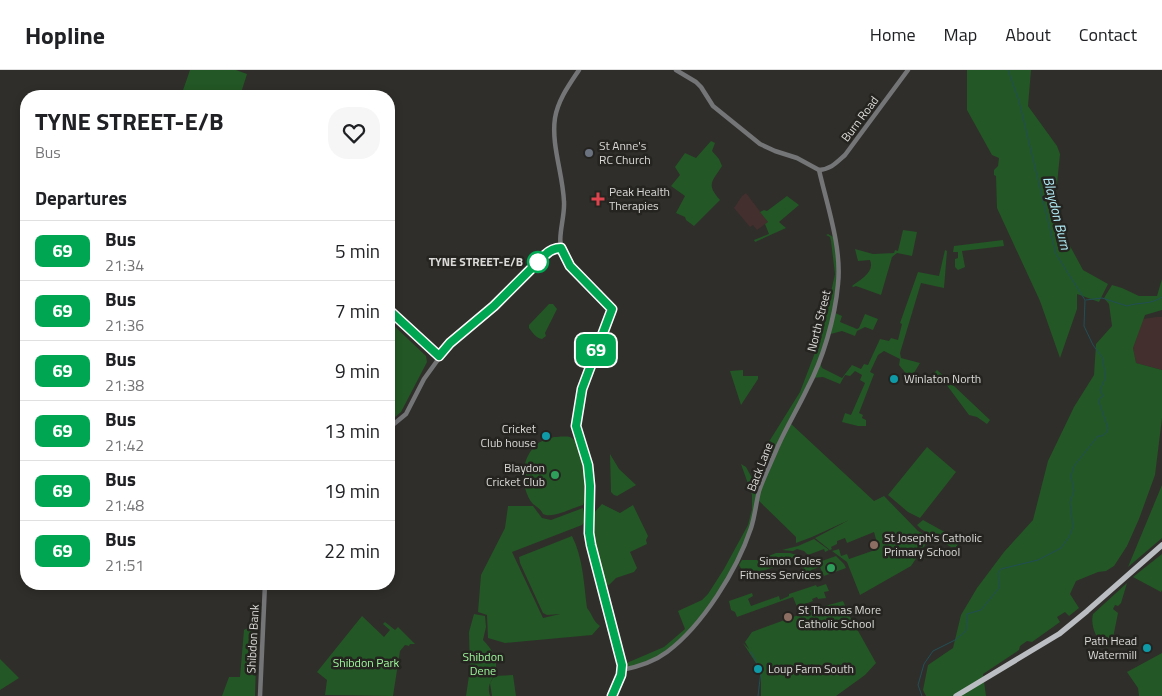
<!DOCTYPE html>
<html lang="en">
<head>
<meta charset="utf-8">
<style>
  :root { --surface:#fff; --page:#f6f6f6; --text:#202124; --muted:#757577; --line:#e0e0e0 }
  body { margin:0; font-family:"Titillium Web",sans-serif; background:var(--page); color:var(--text); height:100vh; display:flex; flex-direction:column; font-size:19px; white-space:nowrap }
  * { box-sizing:border-box; margin:0 }
  p { font-size:16px; color:var(--muted) }
  .icon { flex:none; width:28px; height:28px; fill:none; stroke:currentColor; stroke-width:2; stroke-linecap:round; stroke-linejoin:round }
  .map { position:relative; flex:1; overflow:hidden }
  .drawer { position:absolute; left:20px; top:20px; width:375px; height:500px; display:flex; flex-direction:column; background:var(--surface); border-radius:20px; box-shadow:0 2px 8px #0003 }
  .drawer>* { flex:none }
  .badge { padding:0 10px; border-radius:8px; font-size:18px; line-height:32px }
  .map>.badge { position:absolute; translate:-50% -50%; box-shadow:0 0 0 2px #fff }
  h2 { padding:0 15px; font-size:19px; line-height:45px }
  .round { display:grid; place-items:center; flex:none; width:52px; height:52px; border-radius:20px; background:var(--page) }
  .head { display:flex; align-items:center; justify-content:space-between; height:85px; padding:0 15px }
  h1 { font-size:24px; font-weight:700; line-height:38px }
  ul { padding:0; list-style:none }
  li { display:flex; align-items:center; gap:15px; height:60px; padding:0 15px; border-top:1px solid var(--line) }
  li div { flex:1 }
  li b { display:block; font-size:19px }
  li em { font-style:normal }
  li .badge { min-width:55px; font-weight:700; text-align:center }
  header { display:flex; align-items:center; gap:30px; box-sizing:border-box; height:70px; padding:0 25px; background:var(--surface); border-bottom:1px solid var(--line) }
  header strong { font-size:24px }
  nav { display:flex; gap:28px; margin-inline-start:auto; font-size:18px }
  .map>svg:first-child { display:block }
</style>
</head>
<body>
<header>
<strong>Hopline</strong>
<nav><a>Home</a><a>Map</a><a>About</a><a>Contact</a></nav>
</header>
<div class="map">
<svg width="1162" height="626" viewBox="0 0 1162 626">
  <rect width="100%" height="100%" fill="#2f2e2a"/>
  <g fill="#432f2d">
    <polygon points="746,123 768,152 757,160 753,155 750,157 734,138 742,126"/>
    <polygon points="1157,247 1162,247 1162,300 1136,293 1133,278 1143,249"/>
  </g>
  <g fill="#235725">
    <polygon points="190,0 236,0 247,4 240,26 181,26"/>
    <polygon points="967,0 1031,0 1028,36 1057,76 1060,84 1055,134 1063,163 1083,200 1108,214 1099,232 1077,224 1077,239 1060,288 1040,231 997,138 996,106 994,105 994,100 998,96 999,88 992,85 967,40"/>
    <path d="M711 71 715 73 712 81 719 89 722 96C712 112 706 114 720 130L694 156 686 150 685 147 676 143 685 126 671 116 680 105 675 97 685 83 696 88Z"/>
    <polygon points="787,126 799,135 779,152 786,158 755,172 754,170 769,164 765,154 768,152 760,142 764,140 767,141"/>
    <path d="M903 160 917 162 912 186 897 183 892 187 881 225 856 216 853 217 852 216C861 209 875 202 870 190L858 191 855 179 873 184 894 183 895 180 898 181Z"/>
    <polygon points="828,164 835,168 839,193 833,242 842,246 840,252 857,259 859,258 865,244 878,249 873,260 865,257 857,261 855,266 842,261 827,265 819,291 822,298 842,308 852,295 861,299 864,294 868,295 880,269 889,271 891,268 898,270 902,254 900,253 918,202 939,206 945,180 947,181 944,218 921,213 900,283 901,288 920,293 909,311 904,301 899,295 900,289 884,281 878,285 870,302 874,304 859,343 863,345 862,348 866,350 866,356 858,356 842,352 845,343 851,345 865,313 860,310 862,305 855,301 850,306 845,305 840,314 823,307 812,308 789,352 874,431 884,426 918,461 930,468 911,496 860,525 847,492 832,481 839,479 841,486 847,484 849,489 875,480 874,475 877,473 874,462 847,473 845,468 837,471 837,474 831,477 832,479 830,480 815,468 849,450 812,467 796,473 796,467 758,430 755,443 739,487 701,549 668,582 645,593 622,600 622,595 664,577 685,559 678,541 702,530 708,524 724,499 748,455 752,439 752,425 741,394 746,397 759,421 764,408 758,409 754,407 752,402 762,397 762,383 800,322 821,267 835,204 831,171 830,167 826,165"/>
    <polygon points="1003,170 1004,176 962,181 965,197 958,200 955,197 955,189 958,188 958,182 953,182 954,176"/>
    <polygon points="1162,209 1162,240 1145,245 1133,278 1136,293 1162,300 1162,348 1155,405 1139,449 1127,476 1114,496 1106,501 1098,502 1076,511 1070,524 1079,538 1069,546 1065,542 1057,547 1060,552 1032,572 1027,571 1020,576 1019,580 983,604 986,626 926,626 923,620 928,595 953,578 961,545 977,518 1004,482 1033,450 1048,391 1074,337 1094,305 1096,274 1112,256 1109,234 1104,228 1112,215 1122,218 1139,226 1157,226"/>
    <path d="M549 234H553L557 239 545 263 546 266 542 269C536 268 532 262 529 258V255Z"/>
    <polygon points="389,251 426,286 427,292 401,342 389,352"/>
    <polygon points="743,300 743,306 758,306 758,309 741,335 730,301"/>
    <polygon points="937,300 990,350 987,354 977,347 969,345 943,310 934,303"/>
    <path d="M554 367C558 367 565 366 570 367 585 373 590 423 583 435 571 438 553 449 543 444 540 437 533 436 530 430 520 413 521 389 536 375 540 371 548 369 554 367Z"/>
    <polygon points="927,377 956,402 920,448 908,442 888,425"/>
    <polygon points="610,384 619,399 636,415 617,426 614,425 611,422"/>
    <polygon points="1162,415 1162,468 1128,497"/>
    <path d="M602 434 620 443 633 435 648 466 646 470 647 474 630 482 637 498 634 502 616 508 609 515 602 517C602 493 591 470 592 445Z"/>
    <path d="M508 436H533L542 448 551 450 583 438 586 450 582 455 512 482 543 548 560 544 547 545 543 543 520 493 519 487 572 466C583 487 584 515 587 538 593 545 592 550 600 556L592 565 505 573 488 568 487 545 478 542 481 505 505 458Z"/>
    <polygon points="923,450 959,470 959,473 956,477 951,477 921,459 917,455"/>
    <polygon points="814,469 829,480 825,482 824,479 808,485 804,481 797,479 793,481 782,480 798,476"/>
    <polygon points="776,483 790,483 800,486 799,489 753,504 748,504 747,500 743,502 739,495 742,490 759,490"/>
    <polygon points="1162,484 1162,520 1161,522 1133,507"/>
    <polygon points="836,486 844,494 846,498 824,506 820,497 811,500 812,504 805,506 802,498"/>
    <path d="M1127 513 1121 533 1118 536 1115 535 1113 539 1118 543 1112 573 1107 578C1097 571 1090 556 1093 544Z"/>
    <polygon points="826,514 829,521 824,522 826,528 818,529 817,527 812,529 813,531 797,537 793,527 737,547 735,542 731,540 729,531 752,523 753,526 748,529 751,536 779,526 780,530 789,526 789,524 816,515 817,517"/>
    <polygon points="843,531 856,560 857,559 876,593 865,605 836,626 761,626 761,601 743,573 749,579 745,572 752,562 812,540 813,544 826,540 825,536"/>
    <path d="M474 544 485 546 486 557 483 570C492 579 499 590 495 603 491 613 487 614 490 626H466L470 599 469 562Z"/>
    <polygon points="362,546 384,567 390,560 383,554 385,552 395,560 398,557 415,574 410,574 409,576 405,575 400,581 393,626 325,625 327,610 317,602"/>
    <polygon points="251,556 257,563 255,626 222,626 229,607 240,607 244,560"/>
    <polygon points="1162,583 1162,626 1139,626 1138,618 1127,602"/>
    <polygon points="0,589 19,608 0,620"/>
    <polygon points="513,605 516,626 492,626 490,613 494,606"/>
  </g>
  <g fill="none" stroke-linecap="round" stroke-linejoin="round">
    <g stroke="#224e56" stroke-width="1">
      <path d="M1086 230 1102 228 1127 236C1138 232 1151 235 1162 227"/>
      <polyline points="751,582 761,601 758,626"/>
      <polyline points="922,626 918,615 924,594 933,581 955,570 966,561 967,544 981,540 999,518 998,503 1001,499 1038,490 1061,478 1069,467 1073,457 1070,432 1074,421 1071,406 1074,396 1098,366 1102,366 1107,362 1108,358 1099,332 1100,328 1103,326 1100,320 1105,309 1105,302 1102,287 1093,275 1084,256 1085,230 1056,184 1019,31 1008,0"/>
    </g>
    <g stroke="#747577" stroke-width="4.5">
      <path d="M579 0C569 15 558 30 555 48 551 75 563 104 564 132 565 149 556 168 563 185 570 201 599 225 612 239L582 319 576 356 588 395 590 416 589 463 591 475 622 595 621 605 612 626"/>
      <path d="M819 100C831 99 836 93 845 85L908 0"/>
      <polyline points="389,358 406,344 424,309 450,273 494,236 548,182 556,178 561,178"/>
      <path d="M622 600C637 597 655 591 667 582 703 555 737 500 751 458 755 446 756 433 759 421 764 406 772 391 778 376 787 356 798 338 807 319 823 289 835 248 838 214 842 178 827 135 819 100L797 88 775 81 760 74 713 36 701 17 696 12 676 0"/>
      <polyline points="260,626 265,514"/>
    </g>
    <polyline stroke="#babdc1" stroke-width="5.5" points="956,626 1059,564 1087,541 1162,475"/>
  </g>
  <g fill="none" stroke-linecap="round" stroke-linejoin="round">
    <defs>
      <path id="line" d="M389 240 439 286 450 273 494 236 545 185C550 180 554 178 561 178L570 196 612 239 582 319 576 356 588 395 590 416 589 463 591 475 622 595 621 605 612 626"/>
    </defs>
    <use href="#line" stroke="#fff" stroke-width="11"/>
    <use href="#line" stroke="#00a651" stroke-width="8"/>
  </g>
  <circle fill="#6b7280" stroke="#252420" stroke-width="2" cx="589" cy="83" r="5"/>
  <path fill="#e0444e" stroke="#252420" stroke-width="2" d="M595.5 121.5h5v5h5v5h-5v5h-5v-5h-5v-5h5z"/>
  <circle fill="#fff" stroke="#00a651" stroke-width="2.5" cx="538" cy="192" r="10"/>
  <g fill="#0f9aa8" stroke="#252420" stroke-width="2">
    <circle cx="894" cy="309" r="5"/>
    <circle cx="546" cy="366" r="5"/>
    <circle cx="1147" cy="578" r="5"/>
    <circle cx="758" cy="599" r="5"/>
  </g>
  <g fill="#2e9e5b" stroke="#252420" stroke-width="2">
    <circle cx="555" cy="405" r="5"/>
    <circle cx="831" cy="498" r="5"/>
  </g>
  <g fill="#8d6e63" stroke="#252420" stroke-width="2">
    <circle cx="874" cy="475" r="5"/>
    <circle cx="788" cy="547" r="5"/>
  </g>
  <g text-anchor="middle" stroke-width="5" stroke-linejoin="round" paint-order="stroke">
    <g font-size="12" fill="#dad9d7" stroke="#252420">
      <text transform="translate(860 49) rotate(-53)" y="4">Burn Road</text>
      <text transform="translate(819 251) rotate(-76)" y="4">North Street</text>
      <text transform="translate(760 397) rotate(-69)" y="4">Back Lane</text>
      <text transform="translate(253 569) rotate(-87)" y="4">Shibdon Bank</text>
    </g>
    <g font-size="12" fill="#dad9d7" stroke="#252420" text-anchor="start">
      <text x="599" y="80">St Anne's<tspan x="599" dy="14">RC Church</tspan></text>
      <text x="609" y="126">Peak Health<tspan x="609" dy="14">Therapies</tspan></text>
      <text x="904" y="313">Winlaton North</text>
      <text x="536" y="363" text-anchor="end">Cricket<tspan x="536" dy="14">Club house</tspan></text>
      <text x="545" y="402" text-anchor="end">Blaydon<tspan x="545" dy="14">Cricket Club</tspan></text>
      <text x="884" y="472">St Joseph's Catholic<tspan x="884" dy="14">Primary School</tspan></text>
      <text x="821" y="495" text-anchor="end">Simon Coles<tspan x="821" dy="14">Fitness Services</tspan></text>
      <text x="798" y="544">St Thomas More<tspan x="798" dy="14">Catholic School</tspan></text>
      <text x="1137" y="575" text-anchor="end">Path Head<tspan x="1137" dy="14">Watermill</tspan></text>
      <text x="768" y="603">Loup Farm South</text>
    </g>
    <g font-size="12" font-weight="bold" fill="#dad9d7" stroke="#252420" text-anchor="end">
      <text x="523" y="196">TYNE STREET-E/B</text>
    </g>
    <g font-size="12" fill="#9efa9c" stroke="#252420">
      <text x="483" y="591">Shibdon<tspan x="483" dy="14">Dene</tspan></text>
      <text x="366" y="597">Shibdon Park</text>
    </g>
    <g font-size="14" font-style="italic" fill="#b1edf8" stroke="#252420">
      <text transform="translate(1057 143) rotate(76)" y="5">Blaydon Burn</text>
    </g>
  </g>
</svg>
<b class="badge" style="left:596px;top:280px;background:#00a651;color:#fff">69</b>
<section class="drawer">
<div class="head"><div><h1>TYNE STREET-E/B</h1><p>Bus</p></div><a class="round"><svg class="icon" aria-label="heart" viewBox="0 0 24 24"><path d="M12 20l-8-8c-3-5 5-10 8-4 3-6 11-1 8 4z"/></svg></a></div>
<h2>Departures</h2>
<ul>
<li><span class="badge" style="background:#00a651;color:#fff">69</span><div><b>Bus</b><p>21:34</p></div><em>5 min</em></li>
<li><span class="badge" style="background:#00a651;color:#fff">69</span><div><b>Bus</b><p>21:36</p></div><em>7 min</em></li>
<li><span class="badge" style="background:#00a651;color:#fff">69</span><div><b>Bus</b><p>21:38</p></div><em>9 min</em></li>
<li><span class="badge" style="background:#00a651;color:#fff">69</span><div><b>Bus</b><p>21:42</p></div><em>13 min</em></li>
<li><span class="badge" style="background:#00a651;color:#fff">69</span><div><b>Bus</b><p>21:48</p></div><em>19 min</em></li>
<li><span class="badge" style="background:#00a651;color:#fff">69</span><div><b>Bus</b><p>21:51</p></div><em>22 min</em></li>
</ul>
</section>
</div>
</body>
</html>
